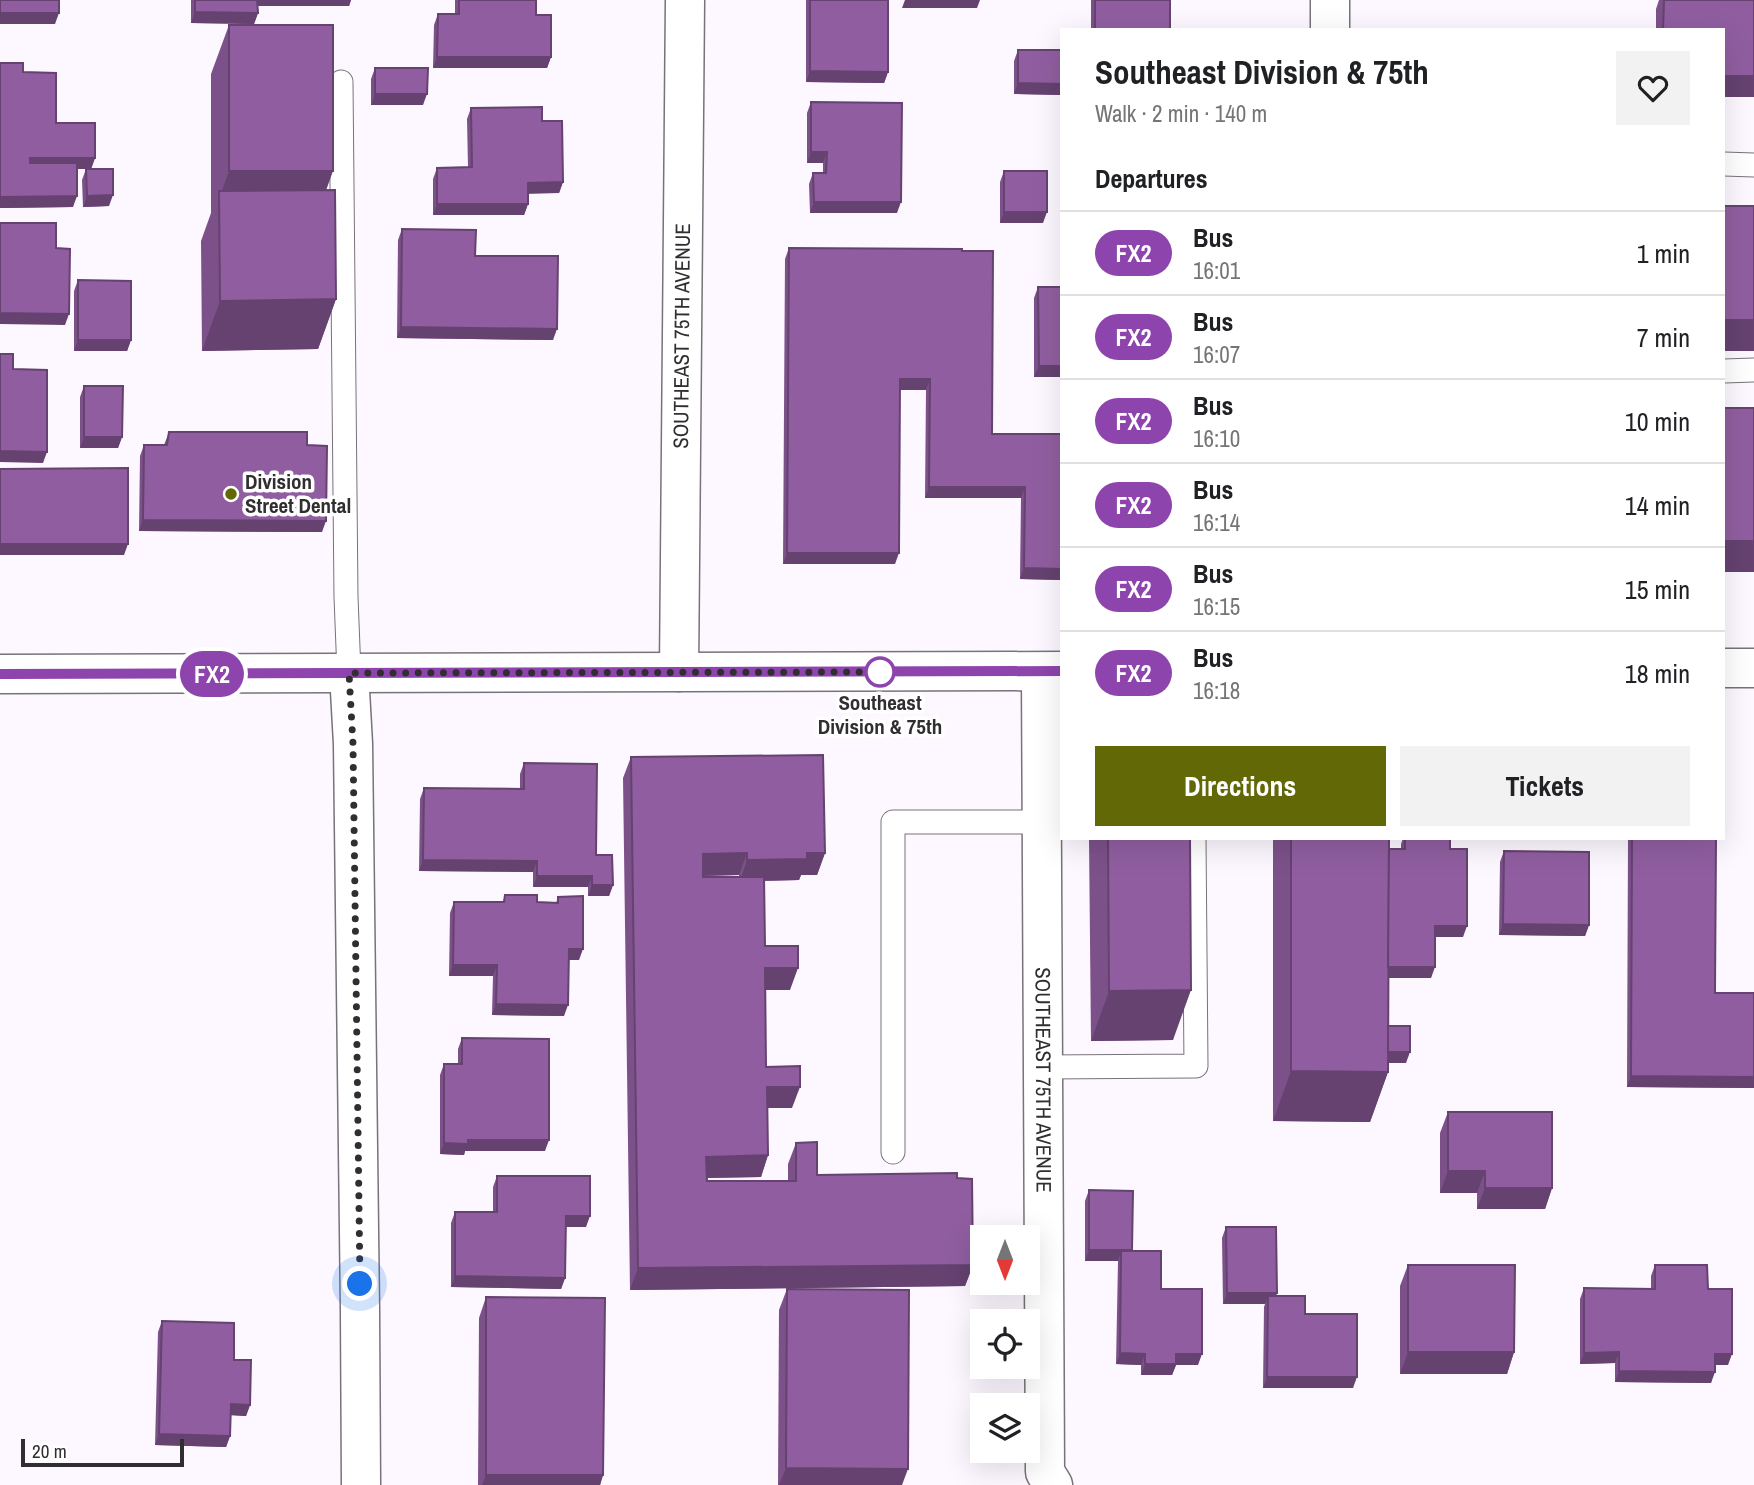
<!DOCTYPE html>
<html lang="en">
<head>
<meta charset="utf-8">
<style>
  :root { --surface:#fff; --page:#f2f2f2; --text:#202124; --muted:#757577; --line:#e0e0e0; --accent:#636806 }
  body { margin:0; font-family:"Archivo Narrow",sans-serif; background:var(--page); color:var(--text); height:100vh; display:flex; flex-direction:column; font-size:26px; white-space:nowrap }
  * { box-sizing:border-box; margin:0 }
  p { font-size:23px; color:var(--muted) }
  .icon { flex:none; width:38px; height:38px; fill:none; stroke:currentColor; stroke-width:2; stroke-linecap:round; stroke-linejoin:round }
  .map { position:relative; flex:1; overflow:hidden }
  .panel { position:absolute; left:1060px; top:28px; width:665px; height:812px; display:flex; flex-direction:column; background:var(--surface); border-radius:0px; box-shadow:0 7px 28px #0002 }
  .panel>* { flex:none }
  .badge { padding:0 14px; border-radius:23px; font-size:24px; line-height:46px }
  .needle { width:46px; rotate:180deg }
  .fabs { position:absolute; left:970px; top:1225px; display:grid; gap:14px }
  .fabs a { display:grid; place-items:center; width:70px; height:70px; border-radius:0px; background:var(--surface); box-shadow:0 7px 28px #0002; font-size:35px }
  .scale { position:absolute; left:21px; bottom:18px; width:163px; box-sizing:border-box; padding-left:7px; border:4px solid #302e31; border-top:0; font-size:19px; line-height:24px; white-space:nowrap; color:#302e31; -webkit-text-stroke:5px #fff; paint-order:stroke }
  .you { position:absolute; width:35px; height:35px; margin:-18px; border:5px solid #fff; border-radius:50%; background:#1a73e8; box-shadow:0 0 0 10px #1a73e833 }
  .map>.badge { position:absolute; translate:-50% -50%; box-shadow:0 0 0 4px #fff }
  h2 { padding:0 35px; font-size:26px; line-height:63px }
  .round { display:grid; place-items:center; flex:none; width:74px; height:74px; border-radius:0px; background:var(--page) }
  .head { display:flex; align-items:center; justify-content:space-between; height:119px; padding:0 35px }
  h1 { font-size:33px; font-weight:700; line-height:52px }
  .cta { display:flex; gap:14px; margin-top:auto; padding:14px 35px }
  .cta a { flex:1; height:80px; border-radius:0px; background:var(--accent); color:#fff; font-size:28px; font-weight:700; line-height:80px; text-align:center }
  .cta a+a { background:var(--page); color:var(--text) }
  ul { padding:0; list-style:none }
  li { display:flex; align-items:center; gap:21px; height:84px; padding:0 35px; border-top:2px solid var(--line) }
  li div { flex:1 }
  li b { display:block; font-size:26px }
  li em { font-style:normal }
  li .badge { min-width:77px; font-weight:700; text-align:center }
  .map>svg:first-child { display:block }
</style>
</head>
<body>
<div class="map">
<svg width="1754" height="1485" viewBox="0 0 1754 1485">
  <rect width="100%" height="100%" fill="#fdf7ff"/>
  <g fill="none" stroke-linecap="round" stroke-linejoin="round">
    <defs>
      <g id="service">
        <polyline points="341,82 346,597 349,673"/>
        <polyline points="1724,164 1754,165"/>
        <polyline points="1724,371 1754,370"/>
        <polyline points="1043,1067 1196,1066 1194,838"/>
        <polyline points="893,1152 893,822 1041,822"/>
      </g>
      <g id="minor">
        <polyline points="1330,30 1330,0"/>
        <path id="s1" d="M679 672 685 0"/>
        <path id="s2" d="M1041 672 1045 1472 1053 1485"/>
        <polyline points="349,673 353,744 360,1311 361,1485"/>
      </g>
      <g id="secondary">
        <polyline points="1724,668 1754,668"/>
        <polyline points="0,674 1062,671"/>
      </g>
    </defs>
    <use href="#service" stroke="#78727a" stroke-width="25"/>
    <use href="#minor" stroke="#78727a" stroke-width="41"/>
    <use href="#secondary" stroke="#78727a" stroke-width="41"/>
    <use href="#service" stroke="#fff" stroke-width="23"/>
    <use href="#minor" stroke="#fff" stroke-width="38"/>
    <use href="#secondary" stroke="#fff" stroke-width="38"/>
  </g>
  <g fill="#7c518a" fill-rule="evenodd">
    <polygon points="191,0 351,0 349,6 257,6 258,13 254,24 191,23"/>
    <polygon points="455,0 536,0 536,15 551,57 547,68 433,68 434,25 438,14 455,14"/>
    <polygon points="806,0 888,0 888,72 884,83 806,82"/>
    <rect x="1091" y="0" width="79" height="30"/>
    <polygon points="1659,0 1754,0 1754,97 1724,97 1724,30 1656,30 1656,9"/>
    <polygon points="229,25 326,190 336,299 318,349 202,351 201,241 211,213 211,74"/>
    <polygon points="1018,50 1062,50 1062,95 1014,94 1014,61"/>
    <polygon points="0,63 23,72 56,123 95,158 91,169 109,206 83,207 82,180 86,169 77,169 73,207 0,208"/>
    <polygon points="375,68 423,105 371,105 371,79"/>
    <polygon points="811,102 897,213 810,213 809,184 813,173 823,173 823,163 807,163 807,113"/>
    <polygon points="471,108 542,121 563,182 559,193 528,193 528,204 524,215 433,215 433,179 437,168 468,167 467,119"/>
    <polygon points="1004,171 1043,223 1000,223 1000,182"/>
    <polygon points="402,229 475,256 553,340 397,338 398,240"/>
    <polygon points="789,248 992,434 1062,434 1062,580 1020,579 1021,498 925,498 926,390 900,390 895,564 783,564 785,259"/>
    <polygon points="78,280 131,340 127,351 74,351 74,291"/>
    <polygon points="1038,287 1062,287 1062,377 1034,377 1034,298"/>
    <polygon points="84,386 122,437 118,448 80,448 80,397"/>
    <polygon points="169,432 307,445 322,532 139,531 140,456 144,445 164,445"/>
    <path d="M631 757 825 853 817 875H801L799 880 764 881 765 946 790 990H765L766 1067 792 1108H768V1155L761 1177 707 1178V1181H788V1164L796 1143 817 1175 957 1178 973 1265 965 1286 630 1290 623 778ZM739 875V877H703V876Z"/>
    <polygon points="524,763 596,855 613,885 609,896 588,896 588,887 533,887 533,872 419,871 420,799 424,788 520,789 520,774"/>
    <polygon points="1089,838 1190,838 1173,1040 1091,1041"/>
    <polygon points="1273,838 1389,838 1389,849 1401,849 1401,844 1403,838 1450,838 1450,849 1463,937 1435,937 1431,978 1388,978 1388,1026 1406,1063 1388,1063 1388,1072 1370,1122 1273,1121"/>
    <polygon points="1628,838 1716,838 1715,993 1754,993 1754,1088 1627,1087"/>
    <polygon points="1504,851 1589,925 1585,936 1499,935 1500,862"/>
    <polygon points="505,895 537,902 556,903 558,897 579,960 569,960 564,1016 492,1015 493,976 449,976 450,913 454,902 503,902"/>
    <polygon points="462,1038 545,1151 465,1151 464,1155 440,1154 440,1075 444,1064 458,1064 458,1049"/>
    <polygon points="1448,1112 1552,1188 1545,1209 1477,1209 1477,1193 1440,1193 1440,1133"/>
    <polygon points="497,1176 586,1227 566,1227 565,1278 561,1289 451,1287 451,1223 455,1212 493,1212 493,1187"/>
    <polygon points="1089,1190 1132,1250 1131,1251 1161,1289 1198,1365 1176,1365 1172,1375 1141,1375 1141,1365 1116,1364 1118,1261 1085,1261 1085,1201"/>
    <polygon points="1226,1227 1277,1293 1276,1296 1305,1314 1353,1388 1263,1388 1264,1307 1265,1304 1223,1304 1222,1238"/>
    <polygon points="1408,1265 1514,1352 1507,1374 1400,1374 1400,1286"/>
    <polygon points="1655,1265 1708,1289 1728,1365 1715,1365 1711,1383 1615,1382 1615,1363 1580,1364 1580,1299 1584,1288 1651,1288 1651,1276"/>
    <polygon points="787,1289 902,1485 778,1485 779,1310"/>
    <polygon points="486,1297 603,1475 600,1485 478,1485 479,1318"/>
    <polygon points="162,1321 234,1360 250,1405 246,1416 231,1415 230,1436 226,1447 155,1445 158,1332"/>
  </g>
  <g fill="#654270">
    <polygon points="255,0 351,0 349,6 253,6"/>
    <polygon points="905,0 980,0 977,8 902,8"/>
    <polygon points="195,12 258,13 254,24 191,23"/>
    <polygon points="0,13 59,13 55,24 0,24"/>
    <polygon points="437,57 551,57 547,68 433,68"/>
    <polygon points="810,71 888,72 884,83 806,82"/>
    <rect x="1724" y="76" width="30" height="21"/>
    <polygon points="1018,83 1062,84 1062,95 1014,94"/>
    <polygon points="375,94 427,94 423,105 371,105"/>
    <polygon points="811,152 827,152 823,163 807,163"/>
    <polygon points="30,158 95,158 91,169 26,169"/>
    <polygon points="229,171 333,171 315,221 219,199"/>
    <polygon points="563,182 559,193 524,194 528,183"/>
    <polygon points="113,195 109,206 83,207 87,196"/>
    <polygon points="77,196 73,207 0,208 0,197"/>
    <polygon points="814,202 901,202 897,213 810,213"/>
    <polygon points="437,204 528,204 524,215 433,215"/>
    <polygon points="1004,212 1047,212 1043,223 1000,223"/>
    <polygon points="336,299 318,349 202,351 220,301"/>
    <polygon points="0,313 69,314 65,325 0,324"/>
    <rect x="1724" y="320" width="30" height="31"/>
    <polygon points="401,327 557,329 553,340 397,338"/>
    <polygon points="78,340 131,340 127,351 74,351"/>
    <polygon points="1039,366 1062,366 1062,377 1034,377"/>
    <polygon points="900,379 930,379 926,390 896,390"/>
    <polygon points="84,437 122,437 118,448 80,448"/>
    <polygon points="0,451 47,452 43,463 0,462"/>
    <polygon points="929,487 1025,487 1021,498 925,498"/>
    <polygon points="143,520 326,521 322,532 139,531"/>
    <rect x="1724" y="541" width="30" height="31"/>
    <polygon points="0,544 128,544 124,555 0,555"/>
    <polygon points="787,553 899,553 895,564 783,564"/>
    <polygon points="1024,568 1062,569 1062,580 1020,579"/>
    <polygon points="747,853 739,875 695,876 703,854"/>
    <polygon points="807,853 825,853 817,875 801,875 799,880 740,881 747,860"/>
    <polygon points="423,860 537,861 533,872 419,871"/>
    <polygon points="537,876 592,876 588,887 533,887"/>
    <polygon points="592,885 613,885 609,896 588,896"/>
    <polygon points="1503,924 1589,925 1585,936 1499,935"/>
    <polygon points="1435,926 1467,926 1463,937 1431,937"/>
    <polygon points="569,949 583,949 579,960 565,960"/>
    <polygon points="453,965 497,965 493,976 449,976"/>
    <polygon points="1378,967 1435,967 1431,978 1374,978"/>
    <polygon points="765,968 798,968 790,990 757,990"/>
    <polygon points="1191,990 1173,1040 1091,1041 1109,991"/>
    <polygon points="496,1004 568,1005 564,1016 492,1015"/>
    <polygon points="1379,1052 1410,1052 1406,1063 1375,1063"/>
    <polygon points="1291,1071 1388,1072 1370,1122 1273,1121"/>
    <polygon points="1631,1076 1754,1077 1754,1088 1627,1087"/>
    <polygon points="767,1087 800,1087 792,1108 759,1108"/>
    <polygon points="468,1140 549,1140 545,1151 465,1151 464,1155 440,1154 444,1143"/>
    <polygon points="768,1155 761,1177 698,1178 706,1157"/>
    <polygon points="1448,1171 1485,1171 1477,1193 1440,1193"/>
    <polygon points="1485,1188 1552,1188 1545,1209 1477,1209"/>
    <polygon points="566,1216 590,1216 586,1227 562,1227"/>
    <polygon points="1089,1250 1132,1250 1128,1261 1121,1251 1118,1261 1085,1261"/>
    <polygon points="973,1265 965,1286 630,1290 638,1268"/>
    <polygon points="455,1276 565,1278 561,1289 451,1287"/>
    <polygon points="1227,1293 1277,1293 1273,1304 1268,1296 1265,1304 1223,1304"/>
    <polygon points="1408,1352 1514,1352 1507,1374 1400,1374"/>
    <polygon points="1619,1352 1615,1363 1580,1364 1584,1353"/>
    <polygon points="1120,1353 1145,1354 1141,1365 1116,1364"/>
    <polygon points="1176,1354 1202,1354 1198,1365 1176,1365 1172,1375 1141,1375 1145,1364"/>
    <polygon points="1715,1354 1732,1354 1728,1365 1711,1365"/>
    <polygon points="1619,1371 1715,1372 1711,1383 1615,1382"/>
    <polygon points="1267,1377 1357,1377 1353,1388 1263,1388"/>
    <polygon points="231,1404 250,1405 246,1416 227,1415"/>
    <polygon points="159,1434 230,1436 226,1447 155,1445"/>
    <polygon points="786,1468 908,1469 902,1485 779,1485"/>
    <polygon points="486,1475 603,1475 600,1485 482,1485"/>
  </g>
  <g fill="#905ea0" stroke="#654270" stroke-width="2">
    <rect x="0" y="0" width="59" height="13"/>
    <polygon points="195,0 257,0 258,13 195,12"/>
    <polygon points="459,0 536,0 536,15 551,15 551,57 437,57 438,14 459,14"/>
    <polygon points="810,0 888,0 888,72 810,71"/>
    <rect x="1095" y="0" width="75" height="30"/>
    <polygon points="1664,0 1754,0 1754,76 1724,76 1724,30 1663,30"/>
    <rect x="229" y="25" width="104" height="146"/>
    <polygon points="1018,50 1062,50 1062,84 1018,83"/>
    <polygon points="0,63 23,63 23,72 56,73 56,123 95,123 95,158 30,158 30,163 77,163 77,196 0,197"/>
    <polygon points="375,68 428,68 427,94 375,94"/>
    <polygon points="811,102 902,103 901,202 814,202 813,173 826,173 827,152 811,152"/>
    <polygon points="542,107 542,121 562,121 563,182 528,183 528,204 437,204 437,168 472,167 471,108"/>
    <polygon points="86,169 113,169 113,195 87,196"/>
    <rect x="1004" y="171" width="43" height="41"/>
    <polygon points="335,190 336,299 220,301 219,191"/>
    <rect x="1724" y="206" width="30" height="114"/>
    <polygon points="0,223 56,223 56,248 70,249 69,314 0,313"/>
    <polygon points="402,229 476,230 475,256 558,256 557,329 401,327"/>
    <polygon points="789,248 962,249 962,251 993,251 992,434 1062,434 1062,569 1024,568 1025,487 929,487 930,379 900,379 899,553 787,553"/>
    <polygon points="78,280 131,281 131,340 78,340"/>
    <polygon points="1038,287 1062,287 1062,366 1039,366"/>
    <polygon points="0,354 13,354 13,369 47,370 47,452 0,451"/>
    <polygon points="84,386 123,386 122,437 84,437"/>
    <rect x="1724" y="408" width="30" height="133"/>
    <polygon points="169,432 307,432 307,445 327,446 326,521 143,520 144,445 167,445"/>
    <polygon points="128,468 128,544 0,544 0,469"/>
    <polygon points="823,755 825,853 807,853 807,859 747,860 747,853 703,854 703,877 764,877 765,946 798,946 798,968 765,968 766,1067 800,1066 800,1087 767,1087 768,1155 706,1157 707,1181 796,1181 796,1143 817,1142 817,1175 957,1173 957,1178 972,1179 973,1265 638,1268 631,757"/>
    <polygon points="524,763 597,764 596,855 612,855 613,885 592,885 592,876 537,876 537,861 423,860 424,788 524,789"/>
    <polygon points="1108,838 1190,838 1191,990 1109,991"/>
    <polygon points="1291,838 1389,838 1388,1072 1291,1071"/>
    <polygon points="1405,838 1450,838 1450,849 1467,849 1467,926 1435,926 1435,967 1388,967 1389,849 1405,849"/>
    <polygon points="1632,838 1716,838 1715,993 1754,993 1754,1077 1631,1076"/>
    <polygon points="1504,851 1589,852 1589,925 1503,924"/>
    <polygon points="505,895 537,895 537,902 558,903 558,897 583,896 583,949 569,949 568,1005 496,1004 497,965 453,965 454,902 504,902"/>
    <rect x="1388" y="1026" width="22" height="26"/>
    <polygon points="462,1038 549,1039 549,1140 468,1140 468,1144 444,1143 444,1064 462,1064"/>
    <polygon points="1448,1112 1552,1112 1552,1188 1485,1188 1485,1171 1448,1171"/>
    <polygon points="497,1176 590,1176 590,1216 566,1216 565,1278 455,1276 455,1212 497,1212"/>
    <polygon points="1089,1190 1133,1191 1132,1250 1089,1250"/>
    <polygon points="1226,1227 1276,1227 1277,1293 1227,1293"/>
    <polygon points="1121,1251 1161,1251 1161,1289 1202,1289 1202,1354 1176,1354 1176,1364 1145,1364 1145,1354 1120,1353"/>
    <polygon points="1408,1265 1515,1265 1514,1352 1408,1352"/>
    <polygon points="1655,1265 1707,1265 1708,1289 1732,1289 1732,1354 1715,1354 1715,1372 1619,1371 1619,1352 1584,1353 1584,1288 1655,1289"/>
    <polygon points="787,1289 909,1290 908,1469 786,1468"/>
    <polygon points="1268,1296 1305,1296 1305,1314 1357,1314 1357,1377 1267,1377"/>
    <polygon points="486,1297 605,1298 603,1475 486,1475"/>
    <polygon points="162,1321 234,1323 234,1360 251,1360 250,1405 231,1404 230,1436 159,1434"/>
  </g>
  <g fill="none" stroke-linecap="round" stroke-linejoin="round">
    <defs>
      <polyline id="line" points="0,674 1062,671"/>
    </defs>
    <use href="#line" stroke="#fff" stroke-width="16"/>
    <use href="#line" stroke="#8e44ad" stroke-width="10"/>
    <polyline stroke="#302e31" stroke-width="7" stroke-dasharray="0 12.6" points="360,1284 353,744 349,673 880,672"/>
  </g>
  <circle fill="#636806" stroke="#fff" stroke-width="2.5" cx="231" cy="494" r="7"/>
  <circle fill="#fff" stroke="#8e44ad" stroke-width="3.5" cx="880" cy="672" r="14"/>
  <g text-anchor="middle" stroke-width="7" stroke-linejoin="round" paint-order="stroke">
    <g font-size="21" fill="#302e31" stroke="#fff">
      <text dy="7" stroke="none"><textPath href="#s1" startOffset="336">SOUTHEAST 75TH AVENUE</textPath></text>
      <text dy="7" stroke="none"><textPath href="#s2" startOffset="408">SOUTHEAST 75TH AVENUE</textPath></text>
    </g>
    <g font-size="21" font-weight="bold" fill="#302e31" stroke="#fff" text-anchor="start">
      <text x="245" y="489">Division<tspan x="245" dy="24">Street Dental</tspan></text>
    </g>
    <g font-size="21" font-weight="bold" fill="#302e31" stroke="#fff">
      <text x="880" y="710">Southeast<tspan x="880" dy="24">Division &amp; 75th</tspan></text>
    </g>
  </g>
</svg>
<div class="fabs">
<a><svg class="needle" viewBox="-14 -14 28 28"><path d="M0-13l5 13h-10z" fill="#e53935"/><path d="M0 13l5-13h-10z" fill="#757577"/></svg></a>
<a><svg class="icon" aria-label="locate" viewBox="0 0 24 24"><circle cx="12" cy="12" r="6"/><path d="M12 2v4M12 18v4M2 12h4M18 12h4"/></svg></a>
<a><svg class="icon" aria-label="layers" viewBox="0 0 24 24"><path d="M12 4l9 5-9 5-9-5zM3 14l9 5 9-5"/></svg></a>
</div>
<div class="scale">20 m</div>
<div class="you" style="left:360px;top:1284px"></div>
<b class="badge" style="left:212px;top:674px;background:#8e44ad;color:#fff">FX2</b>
<section class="panel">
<div class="head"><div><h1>Southeast Division &amp; 75th</h1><p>Walk · 2 min · 140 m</p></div><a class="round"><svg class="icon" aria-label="heart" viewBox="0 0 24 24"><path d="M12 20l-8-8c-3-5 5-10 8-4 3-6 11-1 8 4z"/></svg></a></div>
<h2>Departures</h2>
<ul>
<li><span class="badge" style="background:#8e44ad;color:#fff">FX2</span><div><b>Bus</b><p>16:01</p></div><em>1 min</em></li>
<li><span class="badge" style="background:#8e44ad;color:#fff">FX2</span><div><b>Bus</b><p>16:07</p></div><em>7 min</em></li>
<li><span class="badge" style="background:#8e44ad;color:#fff">FX2</span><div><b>Bus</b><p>16:10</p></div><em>10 min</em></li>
<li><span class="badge" style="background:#8e44ad;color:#fff">FX2</span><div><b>Bus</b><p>16:14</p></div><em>14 min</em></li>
<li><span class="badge" style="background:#8e44ad;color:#fff">FX2</span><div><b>Bus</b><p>16:15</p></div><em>15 min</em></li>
<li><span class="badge" style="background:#8e44ad;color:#fff">FX2</span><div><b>Bus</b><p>16:18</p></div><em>18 min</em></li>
</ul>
<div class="cta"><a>Directions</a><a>Tickets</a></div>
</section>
</div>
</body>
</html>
